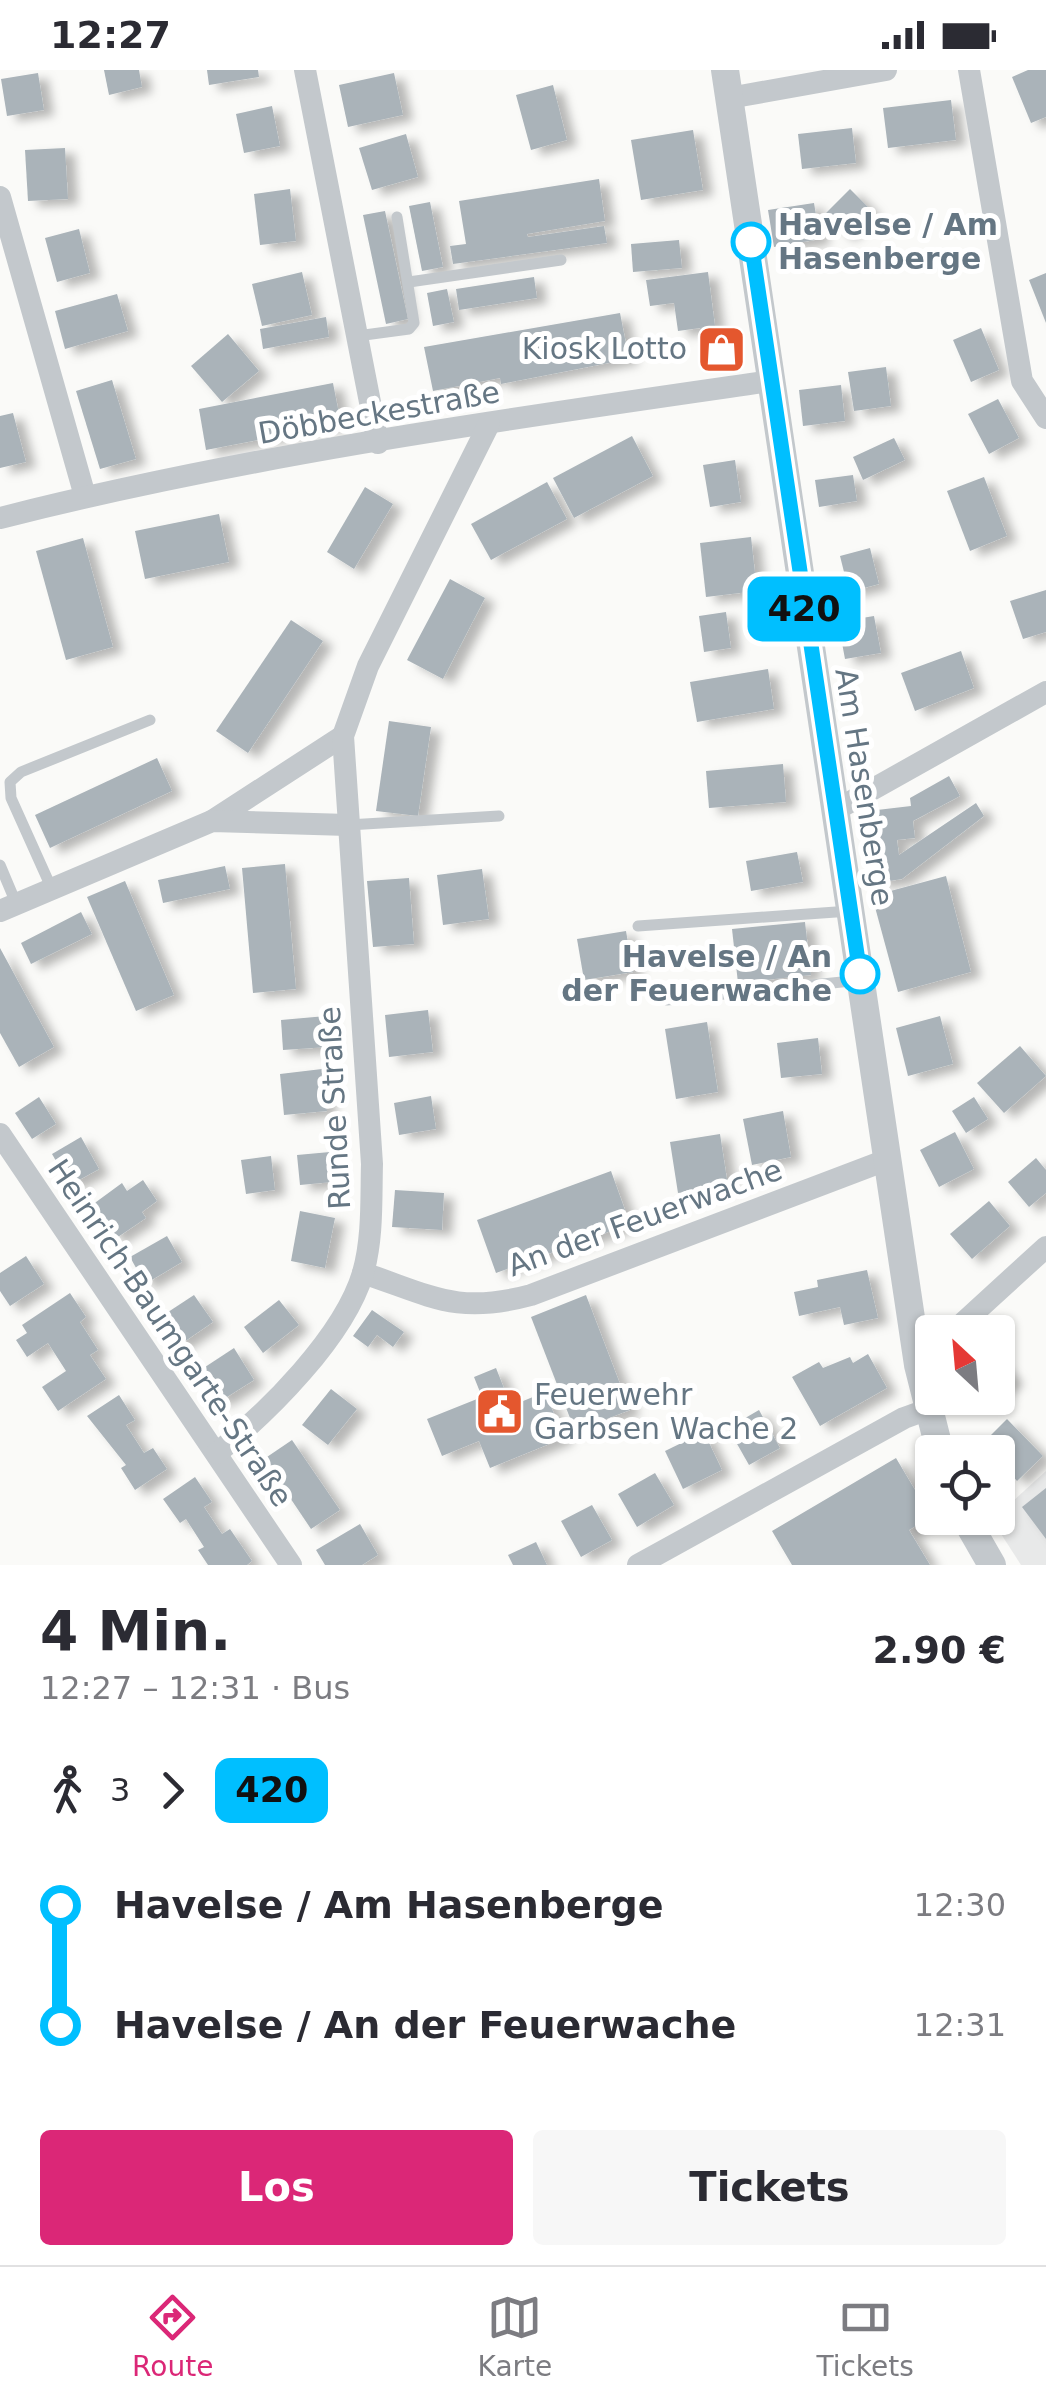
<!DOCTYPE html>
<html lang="de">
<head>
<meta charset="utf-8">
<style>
  :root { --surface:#fff; --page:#f7f7f7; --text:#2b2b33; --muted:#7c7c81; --line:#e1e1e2; --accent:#db2777 }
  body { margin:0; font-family:"DejaVu Sans",sans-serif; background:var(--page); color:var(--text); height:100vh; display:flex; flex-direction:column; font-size:38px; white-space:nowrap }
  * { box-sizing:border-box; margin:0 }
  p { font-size:32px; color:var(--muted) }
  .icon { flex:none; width:55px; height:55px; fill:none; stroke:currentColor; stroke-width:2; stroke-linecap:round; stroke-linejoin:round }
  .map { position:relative; height:1495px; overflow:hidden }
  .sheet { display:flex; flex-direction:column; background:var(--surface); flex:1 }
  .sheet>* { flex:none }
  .badge { padding:0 20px; border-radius:15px; font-size:35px; line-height:65px }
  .needle { width:65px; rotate:334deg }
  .buttons { position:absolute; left:915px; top:1245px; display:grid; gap:20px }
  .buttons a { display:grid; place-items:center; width:100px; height:100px; border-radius:10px; background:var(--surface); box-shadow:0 2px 8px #0004; font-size:50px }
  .map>.badge { position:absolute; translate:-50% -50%; box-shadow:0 0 0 5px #fff }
  .legs { display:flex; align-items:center; gap:15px; height:110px; padding:0 40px; font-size:32px }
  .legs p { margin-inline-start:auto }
  .overview { display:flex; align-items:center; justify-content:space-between; height:170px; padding:0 40px }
  h1 { font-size:55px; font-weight:700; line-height:75px }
  .primary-button { display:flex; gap:20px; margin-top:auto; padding:20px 40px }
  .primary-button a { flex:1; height:115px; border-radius:10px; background:var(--accent); color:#fff; font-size:40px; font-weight:700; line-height:115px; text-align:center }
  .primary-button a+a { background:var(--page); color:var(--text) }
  ul { padding:0 40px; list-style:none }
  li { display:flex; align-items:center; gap:35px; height:120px; font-size:38px }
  li i { display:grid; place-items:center; width:15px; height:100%; margin:0 12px; background:currentColor }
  li i::after { content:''; width:25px; height:25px; margin:-12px; border:8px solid; border-radius:50%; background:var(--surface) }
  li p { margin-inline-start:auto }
  li:first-child i { background:linear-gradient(#0000 50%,currentColor 0) }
  li:last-child i { background:linear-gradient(currentColor 50%,#0000 0) }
  .status { display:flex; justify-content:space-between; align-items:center; height:70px; padding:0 50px; background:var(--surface); direction:ltr }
  .status svg { height:28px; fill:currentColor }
  .tab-bar { display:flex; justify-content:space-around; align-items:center; height:140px; border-top:2px solid var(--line); background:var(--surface); font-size:28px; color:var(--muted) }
  .tab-bar a { display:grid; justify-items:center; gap:5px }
  .tab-bar .on { color:var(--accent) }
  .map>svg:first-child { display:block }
</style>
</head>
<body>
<div class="status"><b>12:27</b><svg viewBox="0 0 49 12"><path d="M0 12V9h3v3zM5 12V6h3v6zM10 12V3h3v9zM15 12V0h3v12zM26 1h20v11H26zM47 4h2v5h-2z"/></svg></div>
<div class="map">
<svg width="1046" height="1495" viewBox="0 0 1046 1495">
  <defs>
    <filter id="shadow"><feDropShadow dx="10" dy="5.5" stdDeviation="5" flood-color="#0004"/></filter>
  </defs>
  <rect width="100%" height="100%" fill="#fafaf8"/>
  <polygon fill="#e8e9e9" points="1046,1401 1046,1495 1021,1495 992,1450"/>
  <g fill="#aab3b9" filter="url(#shadow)">
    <polygon points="104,0 139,0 142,17 109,25"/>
    <polygon points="207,0 258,0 259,7 209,15"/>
    <polygon points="1028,0 1046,0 1046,47 1031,53 1012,7"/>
    <polygon points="38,3 44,40 7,46 1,9"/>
    <polygon points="394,3 403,45 348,57 339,15"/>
    <polygon points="553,15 567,70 531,80 516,25"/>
    <polygon points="951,30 956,70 888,78 883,38"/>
    <polygon points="272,36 280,76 244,83 236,44"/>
    <polygon points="852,58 856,93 802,99 798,64"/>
    <polygon points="693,60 703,120 641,130 631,70"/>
    <polygon points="406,64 418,107 372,120 359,78"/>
    <polygon points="65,78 68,129 28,131 25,80"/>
    <polygon points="599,109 605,151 527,164 528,167 604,156 607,173 453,194 450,176 466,174 459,131"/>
    <polygon points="290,119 296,171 260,175 254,124"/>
    <polygon points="850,119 872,141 845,166 824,145"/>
    <polygon points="430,132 443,197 422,201 409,136"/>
    <polygon points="814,133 820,169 774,177 768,140"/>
    <polygon points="385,141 408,249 386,254 363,145"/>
    <polygon points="79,159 90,203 57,212 45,168"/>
    <polygon points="679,170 682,198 633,202 631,174"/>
    <polygon points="302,202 312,245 262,256 252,214"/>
    <polygon points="708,202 715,256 678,261 674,233 650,236 646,210"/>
    <polygon points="1046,203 1046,253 1029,210"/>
    <polygon points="534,207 537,228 459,240 456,219"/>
    <polygon points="447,219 454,252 433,256 427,223"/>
    <polygon points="117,224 128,261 65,279 55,241"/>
    <polygon points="620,243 629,289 501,314 500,308 433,321 424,277"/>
    <polygon points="326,247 329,267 263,279 260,259"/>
    <polygon points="981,258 999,300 971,312 953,270"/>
    <polygon points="228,264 259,301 222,332 191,296"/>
    <polygon points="886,297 891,336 854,341 848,302"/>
    <polygon points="112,310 136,389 100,399 76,321"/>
    <polygon points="333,313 341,354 206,380 199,339"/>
    <polygon points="841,315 845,351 803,356 799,320"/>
    <polygon points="998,329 1019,368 989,384 968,344"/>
    <polygon points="13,343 26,392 0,398 0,346"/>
    <polygon points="632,366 653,406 574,448 553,408"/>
    <polygon points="894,368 905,390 863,410 853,387"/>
    <polygon points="735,390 741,432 710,437 703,395"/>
    <polygon points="853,405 857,431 819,437 815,410"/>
    <polygon points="984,407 1007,466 970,481 947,421"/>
    <polygon points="547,412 567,449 491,490 471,454"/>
    <polygon points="365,417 393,434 354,499 327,482"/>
    <polygon points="219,444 229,492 145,509 135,461"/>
    <polygon points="751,467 757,521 706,527 700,473"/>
    <polygon points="83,468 113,577 66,590 36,481"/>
    <polygon points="870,478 879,514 849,522 840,486"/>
    <polygon points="450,509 485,528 443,609 407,590"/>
    <polygon points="1046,520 1046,562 1023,569 1010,531"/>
    <polygon points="726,542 731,578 704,582 699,546"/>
    <polygon points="874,546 881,583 845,589 838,552"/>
    <polygon points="291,550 323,571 248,683 216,661"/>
    <polygon points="961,581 974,618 915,641 901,603"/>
    <polygon points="768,599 774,639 697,652 690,612"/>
    <polygon points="389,651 431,657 418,746 376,741"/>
    <polygon points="157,688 172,721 50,778 35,745"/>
    <polygon points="783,694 786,732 709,738 706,701"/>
    <polygon points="949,706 960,726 913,751 915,768 897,770 899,785 976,733 984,746 902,809 877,813 872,774 881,773 877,740 911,736 910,728"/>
    <polygon points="797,782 803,812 751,821 746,791"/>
    <polygon points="285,794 296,919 253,923 242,798"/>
    <polygon points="225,796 230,819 163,833 158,810"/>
    <polygon points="482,799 489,849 443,855 437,805"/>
    <polygon points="946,806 971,902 898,922 872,826"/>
    <polygon points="409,808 414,874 373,877 367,811"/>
    <polygon points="125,811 174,925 136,941 87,827"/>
    <polygon points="81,842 92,864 31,894 21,873"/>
    <polygon points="805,852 811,905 738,913 732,859"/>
    <polygon points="626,861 633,902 584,910 577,869"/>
    <polygon points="0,878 54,977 19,997 0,963"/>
    <polygon points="428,940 433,982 389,987 385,945"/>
    <polygon points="326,946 328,977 283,980 281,950"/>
    <polygon points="940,946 953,994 908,1006 896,958"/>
    <polygon points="707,952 718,1022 676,1029 665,959"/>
    <polygon points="818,968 822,1004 781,1008 777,973"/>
    <polygon points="1020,976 1046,1006 1004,1043 977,1013"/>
    <polygon points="322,999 327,1041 284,1045 280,1004"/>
    <polygon points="431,1026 436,1059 399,1065 394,1033"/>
    <polygon points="39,1027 56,1054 32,1069 15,1043"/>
    <polygon points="974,1027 988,1049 966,1063 952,1041"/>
    <polygon points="783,1041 791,1087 752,1095 743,1049"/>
    <polygon points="955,1062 974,1099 939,1117 920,1080"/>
    <polygon points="720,1064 728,1116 678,1123 670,1072"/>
    <polygon points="81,1067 99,1099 70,1115 52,1084"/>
    <polygon points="330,1082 333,1112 300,1115 297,1085"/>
    <polygon points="271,1086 275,1120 246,1124 241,1090"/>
    <polygon points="1036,1088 1046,1100 1046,1123 1029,1137 1008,1112"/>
    <polygon points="611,1101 630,1154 496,1203 477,1150"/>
    <polygon points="143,1110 157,1131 142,1142 146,1148 115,1169 92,1135 122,1113 127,1121"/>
    <polygon points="395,1120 444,1123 442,1160 392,1157"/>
    <polygon points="989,1131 1010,1156 972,1189 950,1164"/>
    <polygon points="300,1141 335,1148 325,1198 291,1191"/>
    <polygon points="167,1166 182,1192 145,1214 130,1187"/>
    <polygon points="26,1186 44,1214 10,1236 0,1221 0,1203"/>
    <polygon points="867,1200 878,1248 844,1255 840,1237 799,1246 794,1222 818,1217 817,1210"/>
    <polygon points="70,1223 86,1247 80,1252 98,1280 90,1285 106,1309 58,1341 42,1317 66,1301 48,1273 27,1287 16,1270 27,1263 22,1255"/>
    <polygon points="194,1225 213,1252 178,1276 159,1248"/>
    <polygon points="586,1225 630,1340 575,1361 531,1247"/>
    <polygon points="279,1230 299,1255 263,1283 244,1257"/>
    <polygon points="372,1240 404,1262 393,1277 377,1265 368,1277 353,1266"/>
    <polygon points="234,1278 254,1310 219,1332 199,1301"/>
    <polygon points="868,1284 887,1318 820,1356 792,1307 819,1292 823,1298 850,1287 853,1293"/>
    <polygon points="998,1291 1014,1309 998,1323"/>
    <polygon points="496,1298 511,1336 545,1322 564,1368 490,1398 479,1371 442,1386 427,1349 482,1327 474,1307"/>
    <polygon points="331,1319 357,1339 328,1375 302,1355"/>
    <polygon points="119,1325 135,1350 126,1355 144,1383 153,1378 167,1399 135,1420 121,1398 126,1395 87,1346"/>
    <polygon points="759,1340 780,1378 749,1395 728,1358"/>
    <polygon points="1007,1349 1043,1386 1017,1411 998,1390 998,1382 990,1382 982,1374"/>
    <polygon points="704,1362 722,1400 683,1419 665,1381"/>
    <polygon points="292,1370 340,1440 311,1459 264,1389"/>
    <polygon points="896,1388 931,1447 909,1460 930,1495 792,1495 772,1461"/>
    <polygon points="655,1403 674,1435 637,1457 618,1424"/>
    <polygon points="195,1407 212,1432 204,1437 222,1464 230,1459 252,1491 247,1495 208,1495 198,1480 204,1477 186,1449 180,1453 163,1429"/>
    <polygon points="1046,1418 1046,1469 1022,1437"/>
    <polygon points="592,1435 612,1470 581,1487 561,1451"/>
    <polygon points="360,1454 378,1485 362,1495 325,1495 316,1480"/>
    <polygon points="536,1472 547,1495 513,1495 508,1485"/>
  </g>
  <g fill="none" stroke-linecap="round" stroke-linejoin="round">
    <g stroke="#c3c8cc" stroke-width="11">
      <polyline points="409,212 561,190"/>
      <polyline points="357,266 409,259 414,253 397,147"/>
      <polyline points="348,755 499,746"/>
      <polyline points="0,795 16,833"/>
      <polyline points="51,817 11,728 10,712 21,702 150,650"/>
      <polyline points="638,856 850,841"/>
      <polyline points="667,930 861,910"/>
    </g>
    <g stroke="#c3c8cc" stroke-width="22">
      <polyline points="305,0 378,373"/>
      <polyline points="969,0 1022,311 1046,348"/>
      <polyline points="729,28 886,0"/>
      <polyline points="0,127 85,426"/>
      <path d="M0 448C252 384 514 348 771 311"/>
      <polyline points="834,741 1046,622"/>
      <polyline points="212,751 343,666"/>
      <polyline points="0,841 212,751 348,755"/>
      <polyline points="0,1064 291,1495"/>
      <path d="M363 1203C432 1226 457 1245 531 1225L889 1089"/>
      <polyline points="953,1262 1046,1177"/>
      <path d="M217 1383C268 1342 344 1267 363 1203 373 1168 371 1129 372 1094L343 666 368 596 489 354"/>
      <polyline points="638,1495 904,1348 929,1339"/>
    </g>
    <g stroke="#c3c8cc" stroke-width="28">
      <polyline points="725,0 918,1295 940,1382"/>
      <polyline points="965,1448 992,1495"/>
    </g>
  </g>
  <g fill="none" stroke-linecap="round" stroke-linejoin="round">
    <defs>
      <polyline id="line-1" points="751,172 860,904"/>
    </defs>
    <use href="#line-1" stroke="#fff" stroke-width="22"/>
    <use href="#line-1" stroke="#00bfff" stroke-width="15"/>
  </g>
  <defs>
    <symbol id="shop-square" viewBox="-11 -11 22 22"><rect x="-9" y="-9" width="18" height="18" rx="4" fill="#e4572e" stroke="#fff"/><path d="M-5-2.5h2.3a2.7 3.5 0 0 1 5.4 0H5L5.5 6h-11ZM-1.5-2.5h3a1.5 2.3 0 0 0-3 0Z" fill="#fff"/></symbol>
    <symbol id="civic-square" viewBox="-11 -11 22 22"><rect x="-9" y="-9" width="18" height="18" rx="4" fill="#e4572e" stroke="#fff"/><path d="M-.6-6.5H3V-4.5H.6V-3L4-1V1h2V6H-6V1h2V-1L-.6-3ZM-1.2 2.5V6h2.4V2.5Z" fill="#fff"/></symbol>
  </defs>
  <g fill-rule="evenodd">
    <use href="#shop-square" x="694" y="252" width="55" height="55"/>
    <use href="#civic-square" x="472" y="1314" width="55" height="55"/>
  </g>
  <g fill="#fff" stroke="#00bfff" stroke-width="5">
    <circle cx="751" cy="172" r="18"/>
    <circle cx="860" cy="904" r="18"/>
  </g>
  <g text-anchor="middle" stroke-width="10" stroke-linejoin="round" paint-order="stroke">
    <g font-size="30" font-weight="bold" fill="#657683" stroke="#fff" text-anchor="start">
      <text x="778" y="165">Havelse / Am<tspan x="778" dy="34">Hasenberge</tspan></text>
      <text x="832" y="897" text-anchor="end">Havelse / An<tspan x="832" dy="34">der Feuerwache</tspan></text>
    </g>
    <g font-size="30" fill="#657683" stroke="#fff" text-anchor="end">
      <text x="687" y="289">Kiosk Lotto</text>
      <text x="534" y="1335" text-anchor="start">Feuerwehr<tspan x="534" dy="34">Garbsen Wache 2</tspan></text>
    </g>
    <g font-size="30" fill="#657683" stroke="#fff">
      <text transform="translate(379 343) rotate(-10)" y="10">Döbbeckestraße</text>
      <text transform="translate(864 717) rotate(81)" y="10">Am Hasenberge</text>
      <text transform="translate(335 1038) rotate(-93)" y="10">Runde Straße</text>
      <text transform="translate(645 1148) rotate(-20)" y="10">An der Feuerwache</text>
      <text transform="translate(170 1263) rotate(56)" y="10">Heinrich-Baumgarte-Straße</text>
    </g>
  </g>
</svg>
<div class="buttons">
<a><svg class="needle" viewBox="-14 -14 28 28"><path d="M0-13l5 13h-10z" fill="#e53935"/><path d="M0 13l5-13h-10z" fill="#7c7c81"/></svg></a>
<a><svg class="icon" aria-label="locate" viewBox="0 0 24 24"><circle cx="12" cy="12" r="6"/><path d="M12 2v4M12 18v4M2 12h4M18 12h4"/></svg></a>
</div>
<b class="badge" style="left:804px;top:539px;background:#00bfff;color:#111">420</b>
</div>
<section class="sheet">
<div class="overview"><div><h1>4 Min.</h1><p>12:27 – 12:31 · Bus</p></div><b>2.90 €</b></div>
<div class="legs"><svg class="icon" aria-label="walk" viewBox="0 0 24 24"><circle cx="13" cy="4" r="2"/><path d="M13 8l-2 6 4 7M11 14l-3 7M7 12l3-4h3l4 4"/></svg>3<svg class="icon" aria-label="forward" viewBox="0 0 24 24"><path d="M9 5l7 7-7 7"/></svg><b class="badge" style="background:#00bfff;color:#111">420</b></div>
<ul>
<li><i style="color:#00bfff"></i><b>Havelse / Am Hasenberge</b><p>12:30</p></li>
<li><i style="color:#00bfff"></i><b>Havelse / An der Feuerwache</b><p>12:31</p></li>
</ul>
<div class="primary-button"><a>Los</a><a>Tickets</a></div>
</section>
<nav class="tab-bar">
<a class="on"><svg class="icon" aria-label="directions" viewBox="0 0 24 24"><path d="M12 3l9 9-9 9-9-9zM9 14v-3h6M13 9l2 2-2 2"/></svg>Route</a>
<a><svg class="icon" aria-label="map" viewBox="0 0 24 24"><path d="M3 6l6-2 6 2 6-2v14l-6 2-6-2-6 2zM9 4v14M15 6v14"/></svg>Karte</a>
<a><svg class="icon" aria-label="tickets" viewBox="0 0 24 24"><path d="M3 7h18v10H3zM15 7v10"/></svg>Tickets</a>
</nav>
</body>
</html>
